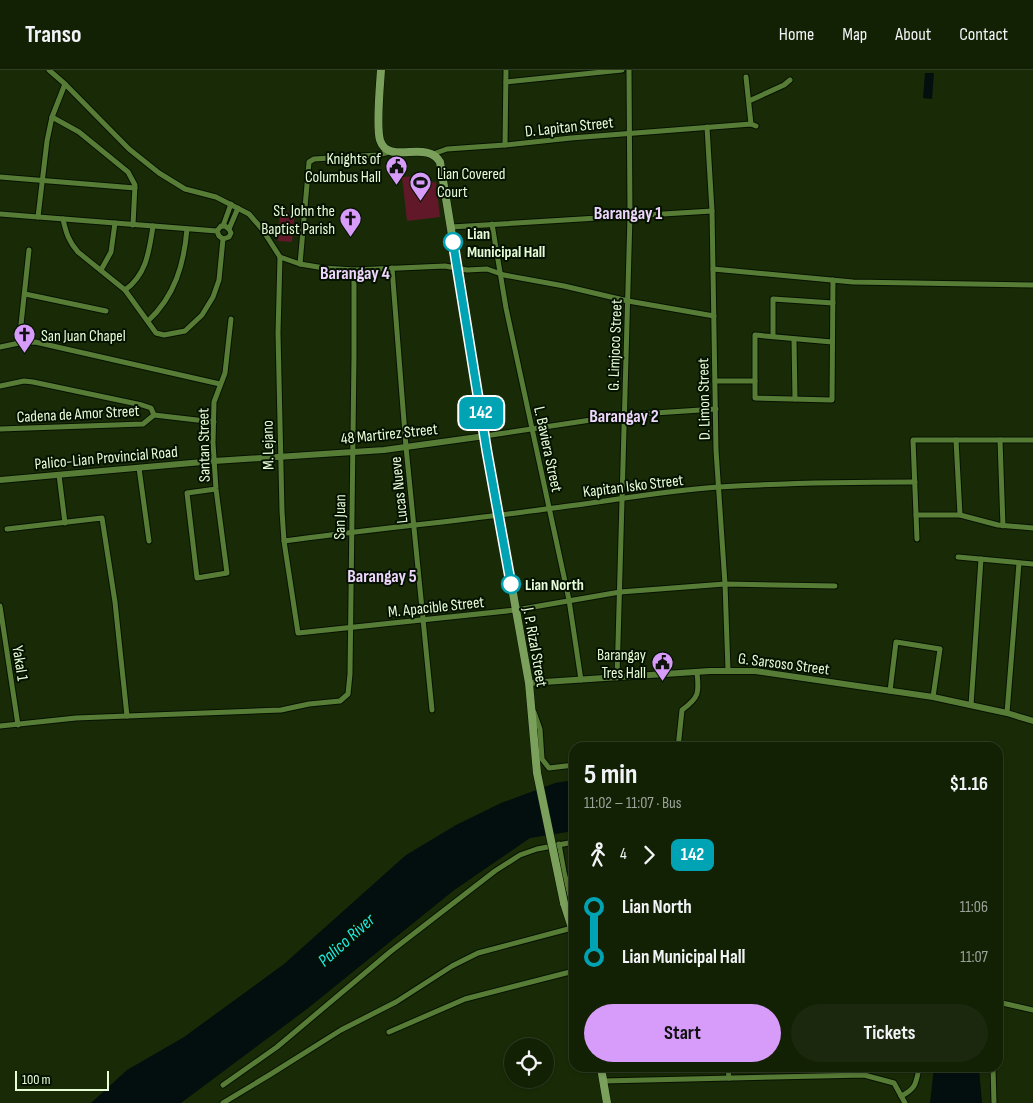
<!DOCTYPE html>
<html lang="en">
<head>
<meta charset="utf-8">
<style>
  :root { --surface:#122004; --page:#1b280e; --text:#f1f3f6; --muted:#9ca39a; --line:#313e26; --accent:#d79bf9 }
  body { margin:0; font-family:"Sofia Sans Condensed",sans-serif; background:var(--page); color:var(--text); height:100vh; display:flex; flex-direction:column; font-size:19px; white-space:nowrap }
  * { box-sizing:border-box; margin:0 }
  p { font-size:16px; color:var(--muted) }
  .icon { flex:none; width:28px; height:28px; fill:none; stroke:currentColor; stroke-width:2; stroke-linecap:round; stroke-linejoin:round }
  .map { position:relative; flex:1; overflow:hidden }
  .panel { position:absolute; left:569px; top:672px; width:434px; height:330px; display:flex; flex-direction:column; background:var(--surface); border-radius:15px; box-shadow:0 1px 4px #0004,0 0 0 1px var(--line) }
  .panel>* { flex:none }
  .badge { padding:0 10px; border-radius:8px; font-size:18px; line-height:32px }
  .tools { position:absolute; left:504px; top:968px; display:grid; gap:10px }
  .tools a { display:grid; place-items:center; width:50px; height:50px; border-radius:50%; background:var(--surface); box-shadow:0 1px 4px #0004,0 0 0 1px var(--line); font-size:25px }
  .scale { position:absolute; left:15px; bottom:12px; width:94px; box-sizing:border-box; padding-left:5px; border:2px solid #e7fdd8; border-top:0; font-size:14px; line-height:18px; white-space:nowrap; color:#e7fdd8; -webkit-text-stroke:4px #051200; paint-order:stroke }
  .map>.badge { position:absolute; translate:-50% -50%; box-shadow:0 0 0 2px #fff }
  .legs { display:flex; align-items:center; gap:8px; height:55px; padding:0 15px; font-size:16px }
  .legs p { margin-inline-start:auto }
  .overview { display:flex; align-items:center; justify-content:space-between; height:85px; padding:0 15px }
  h1 { font-size:28px; font-weight:700; line-height:38px }
  .primary-button { display:flex; gap:10px; margin-top:auto; padding:10px 15px }
  .primary-button a { flex:1; height:58px; border-radius:30px; background:var(--accent); color:#111; font-size:20px; font-weight:700; line-height:58px; text-align:center }
  .primary-button a+a { background:var(--page); color:var(--text) }
  ul { padding:0 15px; list-style:none }
  li { display:flex; align-items:center; gap:18px; height:50px; font-size:19px }
  li i { display:grid; place-items:center; width:8px; height:100%; margin:0 6px; background:currentColor }
  li i::after { content:''; width:12px; height:12px; margin:-6px; border:4px solid; border-radius:50%; background:var(--surface) }
  li p { margin-inline-start:auto }
  li:first-child i { background:linear-gradient(#0000 50%,currentColor 0) }
  li:last-child i { background:linear-gradient(currentColor 50%,#0000 0) }
  header { display:flex; align-items:center; gap:30px; box-sizing:border-box; height:70px; padding:0 25px; background:var(--surface); border-bottom:1px solid var(--line) }
  header strong { font-size:24px }
  nav { display:flex; gap:28px; margin-inline-start:auto; font-size:18px }
  .map>svg:first-child { display:block }
</style>
</head>
<body>
<header>
<strong>Transo</strong>
<nav><a>Home</a><a>Map</a><a>About</a><a>Contact</a></nav>
</header>
<div class="map">
<svg width="1033" height="1033" viewBox="0 0 1033 1033">
  <rect width="100%" height="100%" fill="#182b06"/>
  <g fill="#611828">
    <polygon points="417,106 418,114 436,112 440,147 407,151 402,107"/>
    <polygon points="280,141 295,143 292,172 278,171"/>
  </g>
  <g fill="#020f0e">
    <polygon points="925,3 934,3 932,29 923,28"/>
    <polygon points="574,710 574,761 530,768 453,821 307,939 181,1033 91,1033 127,1000 184,967 284,894 406,785 456,755 501,733 555,713"/>
    <polygon points="934,998 979,998 982,1033 930,1033"/>
  </g>
  <g fill="none" stroke-linecap="round" stroke-linejoin="round">
    <defs>
      <g id="minor">
        <polyline points="49,0 65,14 129,79 159,103 185,119 216,127 249,144 262,159 280,187"/>
        <polyline points="746,7 751,54"/>
        <polyline points="506,12 622,0"/>
        <polyline points="749,31 784,15 790,10"/>
        <polyline points="52,47 79,62 128,102 135,115 133,155"/>
        <polyline points="707,57 712,141 716,380 725,514 728,600"/>
        <polyline points="505,75 506,0"/>
        <polyline points="433,84 447,79 505,75 571,68 751,54 756,56"/>
        <polyline points="0,107 135,118"/>
        <polyline points="0,144 217,161 221,156 225,156 229,159 231,163 229,167 223,169 219,166 217,161"/>
        <polyline points="38,147 47,71 52,47 65,14"/>
        <path d="M63 149C66 163 69 172 78 182L125 220 156 263 164 265 185 261 202 245 213 227 219 210 223 169"/>
        <polyline points="492,154 506,238 569,530 581,610"/>
        <polyline points="223,156 231,134"/>
        <polyline points="451,157 712,141"/>
        <polyline points="229,159 238,138"/>
        <polyline points="280,187 278,263 282,441 284,471 298,563 516,540 620,522 725,514 835,516"/>
        <polyline points="280,187 300,194 324,198 354,200 445,196 467,200 487,199 504,205 564,216 628,231 714,246"/>
        <polyline points="300,194 309,92 314,89 377,85 390,82"/>
        <polyline points="392,198 406,377 432,640"/>
        <polyline points="713,199 853,212 1033,215"/>
        <polyline points="101,200 111,182 115,153"/>
        <path d="M125 220C147 204 149 181 153 156"/>
        <polyline points="25,224 106,241"/>
        <path d="M148 251C175 226 184 194 187 159"/>
        <polyline points="773,266 773,229 833,233"/>
        <polyline points="794,269 795,329"/>
        <polyline points="832,272 755,265 755,328 832,330 833,210"/>
        <polyline points="19,273 29,180"/>
        <polyline points="0,277 19,273 35,272 220,314"/>
        <polyline points="715,311 755,311"/>
        <polyline points="0,316 24,311 33,312 142,335 151,338 154,345"/>
        <polyline points="0,359 143,354 154,345 214,352"/>
        <polyline points="485,366 624,345 716,339"/>
        <polyline points="956,370 960,445"/>
        <polyline points="1000,370 1003,456"/>
        <polyline points="139,398 149,471"/>
        <polyline points="59,405 65,453"/>
        <polyline points="216,419 187,423 197,508 227,503 216,419 213,373 214,332 225,303 231,249"/>
        <polyline points="916,445 960,445 998,455 1033,458"/>
        <polyline points="7,459 102,448 115,532 127,646"/>
        <polyline points="917,469 913,370 1033,370"/>
        <path d="M284 471C371 459 459 451 546 439 604 432 661 421 719 417 784 413 850 412 915 412"/>
        <polyline points="958,487 1033,494"/>
        <polyline points="0,536 18,655"/>
        <polyline points="617,608 630,146 629,0"/>
        <polyline points="890,621 896,572 940,579 933,627"/>
        <polyline points="971,635 981,489"/>
        <polyline points="534,642 540,659 542,689 549,698 574,695"/>
        <polyline points="1007,643 1019,493"/>
        <polyline points="0,656 76,648 281,640 309,634 340,631 348,624 350,604 354,287 354,200"/>
        <path d="M678 678 682 640C700 627 699 622 697 602"/>
        <polyline points="559,774 564,802 574,842"/>
        <polyline points="998,932 1033,940"/>
        <polyline points="389,962 465,929 574,901"/>
        <polyline points="728,998 729,1008"/>
        <polyline points="993,998 994,1033"/>
        <polyline points="603,1011 864,1005 894,1013 905,1033"/>
        <polyline points="223,1015 277,977 390,882 495,801 520,785 537,779 574,772"/>
        <path d="M901 1026C916 1019 916 1013 919 998"/>
        <polyline points="223,1033 271,1004 341,960 396,932 452,896 478,883 572,858"/>
      </g>
      <g id="tertiary">
        <polyline points="0,410 214,391 384,380 485,366"/>
        <polyline points="529,613 710,601 755,601 933,627 1007,643 1033,651"/>
      </g>
      <g id="primary">
        <path d="M381 0C380 16 376 56 380 70 388 96 427 69 440 92L485 366 529 613 537 703"/>
        <polyline points="564,833 574,864"/>
        <polyline points="601,998 607,1033"/>
      </g>
    </defs>
    <use href="#minor" stroke="#071201" stroke-width="7"/>
    <use href="#tertiary" stroke="#071201" stroke-width="8"/>
    <use href="#primary" stroke="#071201" stroke-width="9"/>
    <use href="#minor" stroke="#577c36" stroke-width="5"/>
    <use href="#tertiary" stroke="#577c36" stroke-width="6"/>
    <use href="#primary" stroke="#7aa05c" stroke-width="8"/>
    <defs>
      <polyline id="primary-bridge" points="537,703 564,833"/>
    </defs>
    <use href="#primary-bridge" stroke="#071201" stroke-width="9" stroke-linecap="butt"/>
    <use href="#primary-bridge" stroke="#7aa05c" stroke-width="8"/>
  </g>
  <g fill="none" stroke-linecap="round" stroke-linejoin="round">
    <defs>
      <polyline id="line-1" points="453,172 487,382 511,514"/>
    </defs>
    <use href="#line-1" stroke="#fff" stroke-width="11"/>
    <use href="#line-1" stroke="#00a3b4" stroke-width="8"/>
  </g>
  <defs>
    <symbol id="civic-pin" viewBox="-11 -11 22 30"><path d="M0 17L-7.5 6A9.5 9.5 0 1 1 7.5 6Z" fill="#d79bf9" stroke="#051200"/><path d="M-.6-6.5H3V-4.5H.6V-3L4-1V1h2V6H-6V1h2V-1L-.6-3ZM-1.2 2.5V6h2.4V2.5Z" fill="#111"/></symbol>
    <symbol id="stadium-pin" viewBox="-11 -11 22 30"><path d="M0 17L-7.5 6A9.5 9.5 0 1 1 7.5 6Z" fill="#d79bf9" stroke="#051200"/><path d="M0-5a6.5 5 0 1 0 0 10a6.5 5 0 1 0 0-10ZM-3.5-1.8h7v3.6h-7Z" fill="#111"/></symbol>
    <symbol id="church-pin" viewBox="-11 -11 22 30"><path d="M0 17L-7.5 6A9.5 9.5 0 1 1 7.5 6Z" fill="#d79bf9" stroke="#051200"/><path d="M-1.2-6h2.4v3.5h3.3v2.4h-3.3V6h-2.4V-.1h-3.3v-2.4h3.3Z" fill="#111"/></symbol>
  </defs>
  <g fill-rule="evenodd">
    <use href="#civic-pin" x="384" y="84" width="25" height="34"/>
    <use href="#stadium-pin" x="408" y="100" width="25" height="34"/>
    <use href="#church-pin" x="338" y="136" width="25" height="34"/>
    <use href="#church-pin" x="12" y="252" width="25" height="34"/>
    <use href="#civic-pin" x="650" y="580" width="25" height="34"/>
  </g>
  <g fill="#fff" stroke="#00a3b4" stroke-width="2.5">
    <circle cx="453" cy="172" r="9"/>
    <circle cx="511" cy="514" r="9"/>
  </g>
  <g text-anchor="middle" stroke-width="4" stroke-linejoin="round" paint-order="stroke">
    <g font-size="16" fill="#e7fdd8" stroke="#051200">
      <text transform="translate(569 56) rotate(-6)" y="6">D. Lapitan Street</text>
      <text transform="translate(614 275) rotate(-88)" y="6">G. Limjoco Street</text>
      <text transform="translate(703 329) rotate(-91)" y="6">D. Limon Street</text>
      <text transform="translate(78 343) rotate(-3)" y="6">Cadena de Amor Street</text>
      <text transform="translate(389 363) rotate(-6)" y="6">48 Martirez Street</text>
      <text transform="translate(203 375) rotate(-91)" y="6">Santan Street</text>
      <text transform="translate(267 375) rotate(-91)" y="6">M. Lejano</text>
      <text transform="translate(549 379) rotate(78)" y="6">L. Baviera Street</text>
      <text transform="translate(106 387) rotate(-5)" y="6">Palico-Lian Provincial Road</text>
      <text transform="translate(633 415) rotate(-7)" y="6">Kapitan Isko Street</text>
      <text transform="translate(398 420) rotate(-96)" y="6">Lucas Nueve</text>
      <text transform="translate(339 447) rotate(-89)" y="6">San Juan</text>
      <text transform="translate(436 536) rotate(-6)" y="6">M. Apacible Street</text>
      <text transform="translate(536 577) rotate(80)" y="6">J. P. Rizal Street</text>
      <text transform="translate(21 593) rotate(81)" y="6">Yakal 1</text>
      <text transform="translate(784 593) rotate(7)" y="6">G. Sarsoso Street</text>
    </g>
    <g font-size="16" fill="#e7fdd8" stroke="#051200" text-anchor="end">
      <text x="381" y="94">Knights of<tspan x="381" dy="18">Columbus Hall</tspan></text>
      <text x="437" y="109" text-anchor="start">Lian Covered<tspan x="437" dy="18">Court</tspan></text>
      <text x="335" y="146">St. John the<tspan x="335" dy="18">Baptist Parish</tspan></text>
      <text x="41" y="271" text-anchor="start">San Juan Chapel</text>
      <text x="646" y="590">Barangay<tspan x="646" dy="18">Tres Hall</tspan></text>
    </g>
    <g font-size="16" font-weight="bold" fill="#e7fdd8" stroke="#051200" text-anchor="start">
      <text x="467" y="169">Lian<tspan x="467" dy="18">Municipal Hall</tspan></text>
      <text x="525" y="520">Lian North</text>
    </g>
    <g font-size="18" font-weight="bold" fill="#efd6fe" stroke="#051200">
      <text x="628" y="149">Barangay 1</text>
      <text x="355" y="209">Barangay 4</text>
      <text x="624" y="352">Barangay 2</text>
      <text x="382" y="512">Barangay 5</text>
    </g>
    <g font-size="18" font-style="italic" fill="#1ee9e5" stroke="#051200">
      <text transform="translate(346 870) rotate(-42)" y="6">Palico River</text>
    </g>
  </g>
</svg>
<div class="tools">
<a><svg class="icon" aria-label="locate" viewBox="0 0 24 24"><circle cx="12" cy="12" r="6"/><path d="M12 2v4M12 18v4M2 12h4M18 12h4"/></svg></a>
</div>
<div class="scale">100 m</div>
<b class="badge" style="left:481px;top:343px;background:#00a3b4;color:#fff">142</b>
<section class="panel">
<div class="overview"><div><h1>5 min</h1><p>11:02 – 11:07 · Bus</p></div><b>$1.16</b></div>
<div class="legs"><svg class="icon" aria-label="walk" viewBox="0 0 24 24"><circle cx="13" cy="4" r="2"/><path d="M13 8l-2 6 4 7M11 14l-3 7M7 12l3-4h3l4 4"/></svg>4<svg class="icon" aria-label="forward" viewBox="0 0 24 24"><path d="M9 5l7 7-7 7"/></svg><b class="badge" style="background:#00a3b4;color:#fff">142</b></div>
<ul>
<li><i style="color:#00a3b4"></i><b>Lian North</b><p>11:06</p></li>
<li><i style="color:#00a3b4"></i><b>Lian Municipal Hall</b><p>11:07</p></li>
</ul>
<div class="primary-button"><a>Start</a><a>Tickets</a></div>
</section>
</div>
</body>
</html>
